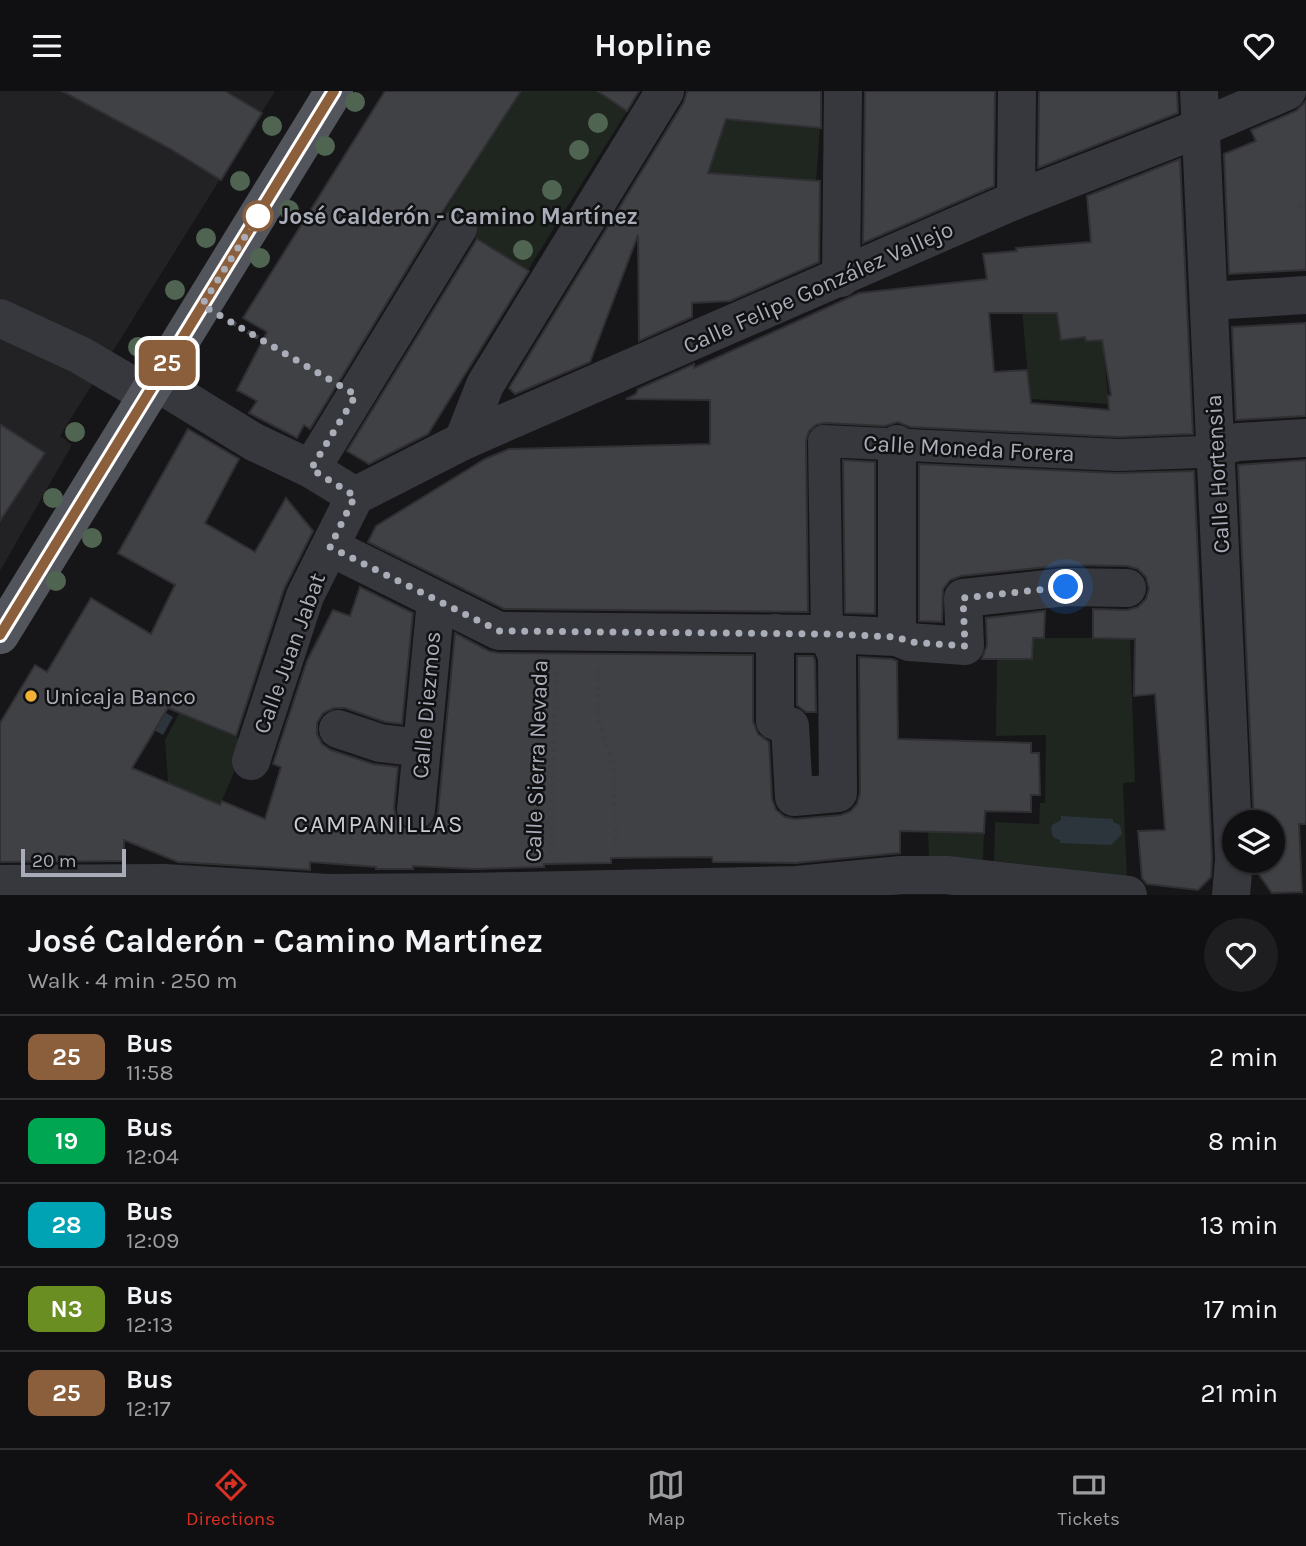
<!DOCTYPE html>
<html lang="en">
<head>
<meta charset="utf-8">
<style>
  :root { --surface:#101012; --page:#1e1e20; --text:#f1f3f6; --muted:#9c9d9f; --line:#303032; --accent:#d93025 }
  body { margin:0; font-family:Karla,sans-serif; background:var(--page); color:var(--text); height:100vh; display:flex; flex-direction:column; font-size:26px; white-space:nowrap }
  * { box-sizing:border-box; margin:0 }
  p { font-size:23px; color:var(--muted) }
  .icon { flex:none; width:38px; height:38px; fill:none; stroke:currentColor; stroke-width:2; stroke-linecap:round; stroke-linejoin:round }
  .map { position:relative; height:804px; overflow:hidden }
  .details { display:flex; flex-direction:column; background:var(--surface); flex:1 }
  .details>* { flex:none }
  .badge { padding:0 14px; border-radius:10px; font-size:24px; line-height:46px }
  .buttons { position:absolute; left:1222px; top:719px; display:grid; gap:14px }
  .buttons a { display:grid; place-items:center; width:63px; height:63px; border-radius:50%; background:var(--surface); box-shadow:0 2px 5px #0004,0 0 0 2px var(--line); font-size:35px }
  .scale { position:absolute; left:21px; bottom:18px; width:105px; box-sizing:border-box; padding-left:7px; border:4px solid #a8adb8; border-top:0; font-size:19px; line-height:24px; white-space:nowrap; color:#a8adb8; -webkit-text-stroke:5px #111113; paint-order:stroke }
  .you { position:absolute; width:35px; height:35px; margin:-18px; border:5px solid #fff; border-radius:50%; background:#1a73e8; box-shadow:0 0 0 10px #1a73e833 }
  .map>.badge { position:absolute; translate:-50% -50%; box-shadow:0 0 0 4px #fff }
  .round { display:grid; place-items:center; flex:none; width:74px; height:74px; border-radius:37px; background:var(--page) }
  .head { display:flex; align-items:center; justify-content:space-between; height:119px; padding:0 28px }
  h1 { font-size:33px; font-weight:700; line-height:52px }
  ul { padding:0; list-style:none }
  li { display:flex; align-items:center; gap:21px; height:84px; padding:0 28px; border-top:2px solid var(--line) }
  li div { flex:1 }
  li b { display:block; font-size:26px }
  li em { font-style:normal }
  li .badge { min-width:77px; font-weight:700; text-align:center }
  header { display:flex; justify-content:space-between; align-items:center; height:91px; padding:0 28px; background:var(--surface); font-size:32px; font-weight:700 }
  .dock { display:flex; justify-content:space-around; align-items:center; height:98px; border-top:2px solid var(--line); background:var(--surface); font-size:19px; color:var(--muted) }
  .dock a { display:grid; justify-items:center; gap:4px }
  .dock .active { color:var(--accent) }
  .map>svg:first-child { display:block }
</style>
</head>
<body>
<header><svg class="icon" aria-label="menu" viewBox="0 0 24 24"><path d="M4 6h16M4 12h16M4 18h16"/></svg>Hopline<svg class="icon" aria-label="heart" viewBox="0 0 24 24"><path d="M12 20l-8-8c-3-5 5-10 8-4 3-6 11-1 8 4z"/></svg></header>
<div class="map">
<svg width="1306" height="804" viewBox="0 0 1306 804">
  <rect width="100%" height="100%" fill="#161618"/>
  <polygon fill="#222225" points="0,0 275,0 60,345 72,354 0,480"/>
  <g fill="#1e261f">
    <polygon points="521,0 597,0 627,20 528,179 441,126"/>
    <polygon points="754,0 770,0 773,33 820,37 816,90 708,82 726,28 744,30"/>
    <polygon points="1054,205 1066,248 1085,246 1086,250 1102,249 1109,313 1030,308 1021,208"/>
    <polygon points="1033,547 1130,547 1135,691 1123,692 1127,790 1042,775 994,770 995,731 1039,733 1040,712 1045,712 1046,644 996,645 997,568 1032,568"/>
    <polygon points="180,621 247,651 220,714 168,692 165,649"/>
    <polygon points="928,741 984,742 983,769 929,765"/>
  </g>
  <g fill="#2c353c">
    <polygon points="134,604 173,626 163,644 124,622"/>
    <path d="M1061 725 1113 728V731L1120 734 1122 743 1111 754 1060 752V749C1052 747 1050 742 1052 734L1061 729Z"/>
  </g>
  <g fill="#404145" stroke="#303034" stroke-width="2" fill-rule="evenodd">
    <polygon points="62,0 225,0 262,22 221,89 169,57"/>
    <polygon points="385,0 521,0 439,126 310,338 304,334 297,347 249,322 257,310 237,299 267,241 243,227"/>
    <polygon points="597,0 639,0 627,20"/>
    <polygon points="687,0 821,0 821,37 726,28 708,82 820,90 819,171 730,210 692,212 692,226 639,250 638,144 590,271 515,303 509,297 684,11"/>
    <polygon points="865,0 995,0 994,95 863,152"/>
    <polygon points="1039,0 1177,0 1178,22 1038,77"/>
    <polygon points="1306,10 1306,179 1229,183 1224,63 1256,50 1251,39 1296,20"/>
    <path d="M1180 68 1193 343 1118 346 910 336 898 331 885 335 825 332 816 334 809 340 806 350 808 521 504 518 368 451 376 435 485 368 509 358 710 353V309L626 308 636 303 638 298 694 273V277L859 202 987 188 983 163 1017 160 1016 157 1091 151 1087 105ZM989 222H1057L1061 249 1085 246 1086 250 1102 249 1111 304 1108 305 1109 319 1031 312 1027 279 994 281Z"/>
    <polygon points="477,148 529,180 428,343 369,373 347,360"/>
    <polygon points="1306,232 1306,325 1236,329 1232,236"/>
    <polygon points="0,333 45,362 0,430"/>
    <polygon points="188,338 239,368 205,432 255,461 286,407 313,440 284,498 236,645 168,617 132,677 220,714 222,710 265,728 281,676 273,673 307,570 333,519 350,525 360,496 413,522 402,633 385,631 345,617 334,617 323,622 317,632 317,643 322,653 331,659 373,673 398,676 394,717 396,727 403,736 413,741 426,739 434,731 438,721 455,542 489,560 499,562 753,564 753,630 758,643 769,651 772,708 776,719 785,726 795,728 841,724 851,720 857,713 860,702 859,566 892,568 897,570 898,648 1031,652 1031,662 1039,662 1040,704 1031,704 1031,721 985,720 984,742 900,740 900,762 796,772 713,771 712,766 611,767 611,772 544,773 544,776 476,778 413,775 413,778 376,778 376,776 310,771 310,779 178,771 124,749 124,770 0,771 0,632 35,574 47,581 91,507 151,543 175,494 118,462"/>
    <polygon points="843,369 875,371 875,523 845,522"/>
    <polygon points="1306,369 1306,733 1299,733 1302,801 1272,802 1255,778 1256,770 1272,770 1272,732 1254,732 1238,374"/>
    <polygon points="919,373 1117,382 1194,380 1212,768 1211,786 1198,799 1147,793 1142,787 1138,740 1165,739 1155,603 1134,605 1135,548 1093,547 1093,518 1127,519 1138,516 1146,508 1149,498 1146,486 1138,478 1127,475 1066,474 961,485 950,489 943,498 942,531 919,530"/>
    <polygon points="1045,520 1044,547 1033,547 1032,568 982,568 987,554 986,527"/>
    <polygon points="797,565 813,565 815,569 816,621 806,621 797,614"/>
  </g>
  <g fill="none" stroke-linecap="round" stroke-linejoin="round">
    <g stroke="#3d3f44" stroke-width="4.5" stroke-dasharray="3.5 5" stroke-linecap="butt">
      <polyline points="1298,115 1306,112"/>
      <polyline points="233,232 325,286"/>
      <polyline points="598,578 598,627 613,671 616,762"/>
      <polyline points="551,763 556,576"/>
    </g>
    <polyline stroke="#37383d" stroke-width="32" points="827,543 824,350 1118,364 1200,361 1216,357"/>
    <g stroke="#37383d" stroke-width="38">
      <polyline points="1199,0 1234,766"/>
      <polyline points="1016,109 1017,0"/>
      <polyline points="841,187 843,0"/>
      <polyline points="1209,210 1306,204"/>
      <polyline points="0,227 80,264 148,304"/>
      <polyline points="156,291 254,351 311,378 355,405 305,505 251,670"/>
      <polyline points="463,350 485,294 665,0"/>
      <polyline points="897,353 897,546"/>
      <polyline points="1216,357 1238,351 1306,347"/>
      <polyline points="311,378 458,137"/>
      <polyline points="355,405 463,350 1016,109 1200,37 1287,0"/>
      <polyline points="330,456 499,540 827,543 897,546 909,551 965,555 963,507 1066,496 1127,497"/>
      <polyline points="775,542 775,630 790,635 794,706 838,702 837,564 827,543"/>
      <polyline points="338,638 380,652 422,657"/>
      <polyline points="416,719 436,509"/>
      <polyline points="0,793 164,792 328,802 468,801 797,794 901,784 946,784 1128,804"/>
      <polyline points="1231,804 1234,770"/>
    </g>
    <polyline stroke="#53555c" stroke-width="38" points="0,544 334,0"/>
  </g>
  <g fill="#506452">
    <circle cx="355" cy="11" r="10"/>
    <circle cx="598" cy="32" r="10"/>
    <circle cx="272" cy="35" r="10"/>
    <circle cx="325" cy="55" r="10"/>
    <circle cx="579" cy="59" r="10"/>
    <circle cx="240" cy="90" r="10"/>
    <circle cx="552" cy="99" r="10"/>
    <circle cx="289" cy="119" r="10"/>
    <circle cx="206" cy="147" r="10"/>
    <circle cx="523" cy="159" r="10"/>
    <circle cx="260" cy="167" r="10"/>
    <circle cx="175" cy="199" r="10"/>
    <circle cx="138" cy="256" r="10"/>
    <circle cx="75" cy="341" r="10"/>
    <circle cx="53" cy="407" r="10"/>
    <circle cx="92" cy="447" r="10"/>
    <circle cx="56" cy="490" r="10"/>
  </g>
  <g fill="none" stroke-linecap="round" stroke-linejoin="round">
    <defs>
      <polyline id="line" points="0,544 334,0"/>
    </defs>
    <use href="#line" stroke="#fff" stroke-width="16"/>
    <use href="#line" stroke="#8b5e3c" stroke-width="10"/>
    <polyline stroke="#a8adb8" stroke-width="7" stroke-dasharray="0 12.6" points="258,125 202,214 356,304 311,378 355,405 330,456 499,540 827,543 898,546 909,551 965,555 963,507 1066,496"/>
  </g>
  <circle fill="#fff" stroke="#8b5e3c" stroke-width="3.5" cx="258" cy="125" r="14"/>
  <circle fill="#f2b134" stroke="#111113" stroke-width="2.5" cx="31" cy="605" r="7"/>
  <g text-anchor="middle" stroke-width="5" stroke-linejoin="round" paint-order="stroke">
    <g font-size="23" font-weight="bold" fill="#a8adb8" stroke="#111113" text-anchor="start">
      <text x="279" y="133">José Calderón - Camino Martínez</text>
    </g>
    <g font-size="23" fill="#a8adb8" stroke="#111113">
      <text transform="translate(818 196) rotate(-24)" y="8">Calle Felipe González Vallejo</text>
      <text transform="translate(969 357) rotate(3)" y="8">Calle Moneda Forera</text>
      <text transform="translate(1217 383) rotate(-93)" y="8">Calle Hortensia</text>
      <text transform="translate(289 562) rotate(-70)" y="8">Calle Juan Jabat</text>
      <text transform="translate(426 614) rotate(-85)" y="8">Calle Diezmos</text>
      <text transform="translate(536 670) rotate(-88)" y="8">Calle Sierra Nevada</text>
    </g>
    <g font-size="23" fill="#a8adb8" stroke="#111113" text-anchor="start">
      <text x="45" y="613">Unicaja Banco</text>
    </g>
    <g font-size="24" letter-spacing="2" fill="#c9ccd4" stroke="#111113">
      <text x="379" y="741">CAMPANILLAS</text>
    </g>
  </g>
</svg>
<div class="buttons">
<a><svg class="icon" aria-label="layers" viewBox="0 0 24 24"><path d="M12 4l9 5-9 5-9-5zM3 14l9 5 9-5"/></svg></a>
</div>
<div class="scale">20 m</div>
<div class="you" style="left:1066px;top:496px"></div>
<b class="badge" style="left:167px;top:272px;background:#8b5e3c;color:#fff">25</b>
</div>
<section class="details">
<div class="head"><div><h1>José Calderón - Camino Martínez</h1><p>Walk · 4 min · 250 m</p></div><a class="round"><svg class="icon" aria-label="heart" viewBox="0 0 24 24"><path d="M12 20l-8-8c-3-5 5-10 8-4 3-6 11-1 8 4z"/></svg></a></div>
<ul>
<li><span class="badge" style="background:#8b5e3c;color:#fff">25</span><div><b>Bus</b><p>11:58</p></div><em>2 min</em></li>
<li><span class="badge" style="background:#00a651;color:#fff">19</span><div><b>Bus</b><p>12:04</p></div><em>8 min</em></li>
<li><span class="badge" style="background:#00a3b4;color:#fff">28</span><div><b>Bus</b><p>12:09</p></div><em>13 min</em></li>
<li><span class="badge" style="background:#6b8e23;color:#fff">N3</span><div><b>Bus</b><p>12:13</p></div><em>17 min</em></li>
<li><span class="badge" style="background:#8b5e3c;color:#fff">25</span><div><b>Bus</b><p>12:17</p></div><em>21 min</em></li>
</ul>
</section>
<nav class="dock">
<a class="active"><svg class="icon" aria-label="directions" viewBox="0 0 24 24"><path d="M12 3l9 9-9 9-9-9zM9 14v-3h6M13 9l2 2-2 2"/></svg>Directions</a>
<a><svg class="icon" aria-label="map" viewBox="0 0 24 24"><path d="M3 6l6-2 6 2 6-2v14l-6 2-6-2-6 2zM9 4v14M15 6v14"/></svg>Map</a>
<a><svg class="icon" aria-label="tickets" viewBox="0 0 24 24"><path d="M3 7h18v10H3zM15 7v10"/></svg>Tickets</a>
</nav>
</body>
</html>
